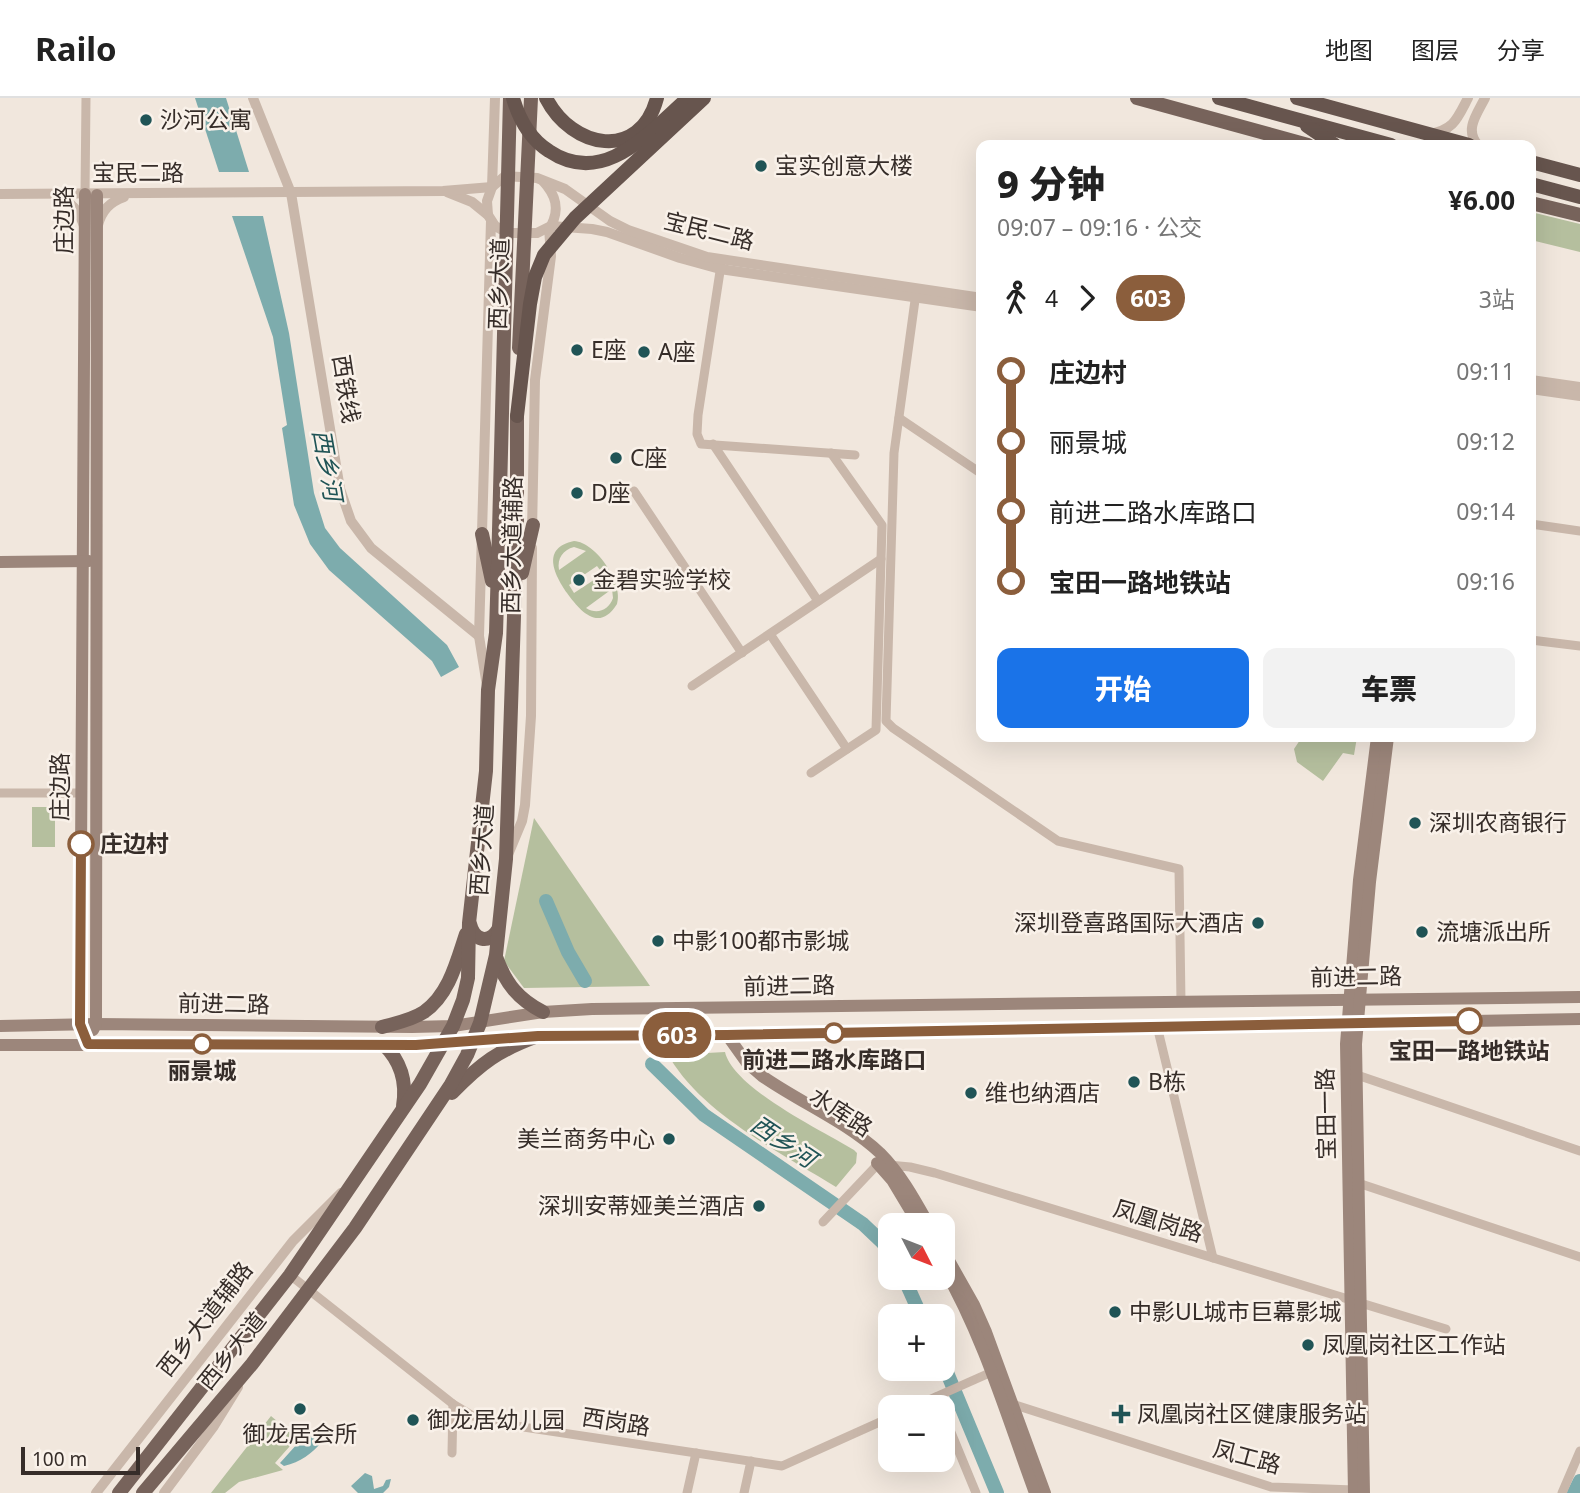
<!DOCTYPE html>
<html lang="zh">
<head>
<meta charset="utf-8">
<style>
  :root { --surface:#fff; --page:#f2f2f2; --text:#222; --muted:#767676; --line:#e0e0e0; --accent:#1a73e8 }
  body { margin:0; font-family:"Noto Sans","Noto Sans SC",sans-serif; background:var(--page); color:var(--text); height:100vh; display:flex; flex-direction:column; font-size:26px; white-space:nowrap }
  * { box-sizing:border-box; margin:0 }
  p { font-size:23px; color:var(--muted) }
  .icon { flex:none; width:38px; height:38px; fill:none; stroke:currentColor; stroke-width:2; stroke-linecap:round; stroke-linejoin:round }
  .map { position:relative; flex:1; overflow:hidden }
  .details { position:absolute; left:976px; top:42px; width:560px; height:602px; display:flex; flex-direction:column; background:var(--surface); border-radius:14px; box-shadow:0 7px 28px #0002 }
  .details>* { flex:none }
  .badge { padding:0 14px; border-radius:23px; font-size:24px; line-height:46px }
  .needle { width:46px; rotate:132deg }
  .controls { position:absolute; left:878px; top:1115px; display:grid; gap:14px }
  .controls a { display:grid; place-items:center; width:77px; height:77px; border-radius:14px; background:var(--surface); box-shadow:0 7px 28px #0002; font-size:35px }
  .scale { position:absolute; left:21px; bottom:18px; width:119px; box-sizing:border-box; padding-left:7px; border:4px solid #362d29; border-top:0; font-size:19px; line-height:24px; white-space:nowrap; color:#362d29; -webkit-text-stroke:5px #f9f1e9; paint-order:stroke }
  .map>.badge { position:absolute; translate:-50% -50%; box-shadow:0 0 0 4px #fff }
  .legs { display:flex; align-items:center; gap:10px; height:77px; padding:0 21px; font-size:23px }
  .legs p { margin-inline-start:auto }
  .headline { display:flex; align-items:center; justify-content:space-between; height:119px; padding:0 21px }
  h1 { font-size:38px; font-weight:800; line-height:52px }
  .action { display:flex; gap:14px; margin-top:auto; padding:14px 21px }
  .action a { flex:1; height:80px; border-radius:14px; background:var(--accent); color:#fff; font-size:28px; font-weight:800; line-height:80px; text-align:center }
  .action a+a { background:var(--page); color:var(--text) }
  ul { padding:0 21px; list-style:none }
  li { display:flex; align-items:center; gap:24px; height:70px; font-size:26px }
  li i { display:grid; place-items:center; width:10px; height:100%; margin:0 9px; background:currentColor }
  li i::after { content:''; width:18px; height:18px; margin:-9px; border:5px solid; border-radius:50%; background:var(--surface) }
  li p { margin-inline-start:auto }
  li:first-child i { background:linear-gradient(#0000 50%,currentColor 0) }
  li:last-child i { background:linear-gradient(currentColor 50%,#0000 0) }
  header { display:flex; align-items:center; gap:42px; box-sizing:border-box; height:98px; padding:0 35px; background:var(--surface); border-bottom:2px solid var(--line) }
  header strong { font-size:33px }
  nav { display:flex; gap:38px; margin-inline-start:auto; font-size:24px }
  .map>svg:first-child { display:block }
</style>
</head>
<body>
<header>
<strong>Railo</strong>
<nav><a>地图</a><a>图层</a><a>分享</a></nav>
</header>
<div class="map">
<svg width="1580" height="1395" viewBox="0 0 1580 1395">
  <rect width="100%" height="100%" fill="#f1e7dd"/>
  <g fill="#b5bf9e" fill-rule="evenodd">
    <polygon points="1531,114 1580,126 1580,154 1531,142"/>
    <path d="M574 443C596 444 624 486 617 506 599 535 580 513 567 495 554 476 541 450 574 443ZM574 449 586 453 559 472C557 460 563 452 574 449ZM597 468 603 476 574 495 569 487ZM612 491 613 500C609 512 597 517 586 510Z"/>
    <polygon points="1302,639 1357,639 1354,657 1343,655 1323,683 1297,664 1294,651"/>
    <rect x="32" y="709" width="23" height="40"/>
    <polygon points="534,720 650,888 524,890 504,863"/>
    <path d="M725 954C733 990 823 1033 854 1052L857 1055 856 1065 836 1089C780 1054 704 1017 670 960L671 957Z"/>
    <polygon points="271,1318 297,1340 275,1365 283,1372 239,1384 225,1395 211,1395"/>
  </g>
  <g fill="#7dacad">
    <polygon points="195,0 226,0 249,74 219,74"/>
    <polygon points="232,118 263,118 289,235 314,395 325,430 340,450 447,547 459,569 441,579 432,563 329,472 310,446 294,407 282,330 287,327 273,239"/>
    <path d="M312 1335 322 1344C311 1356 301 1364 284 1368L280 1365 298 1345 301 1347Z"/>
    <polygon points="365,1375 372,1378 374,1391 383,1388 386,1382 391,1381 389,1389 383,1395 358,1395 351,1388"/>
  </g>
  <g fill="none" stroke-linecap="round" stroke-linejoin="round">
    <g stroke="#7dacad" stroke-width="14">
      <polyline points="546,803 568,854 585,883"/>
      <polyline points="652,966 704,1017 863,1126 883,1145 891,1157"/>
      <polyline points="904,1180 921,1218"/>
      <polyline points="943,1265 997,1395"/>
      <polyline points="1574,1395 1580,1383"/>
    </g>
    <g stroke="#c9b7aa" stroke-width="9">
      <polyline points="85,96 86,0"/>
      <polyline points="721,167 698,317 697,336 701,346 855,357"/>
      <polyline points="916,195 894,355 886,623 893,630 1058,743 1179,771 1181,904"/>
      <polyline points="899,320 982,376"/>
      <polyline points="713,346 818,503"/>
      <polyline points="634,393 742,555"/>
      <polyline points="1531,426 1580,433"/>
      <polyline points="770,536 847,651"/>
      <polyline points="1531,542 1580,548"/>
      <polyline points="692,588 881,461"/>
      <polyline points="811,675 876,632 882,427 831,355"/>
      <polyline points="0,695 81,695"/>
      <polyline points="1157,928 1213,1160"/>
      <polyline points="1357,977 1580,1053"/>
      <polyline points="1358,1085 1580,1159"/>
      <polyline points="823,1124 878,1066 910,1069 935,1075 1446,1231"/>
      <polyline points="290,1177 453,1306 473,1318 496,1325 782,1368 891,1319"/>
      <polyline points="936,1299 941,1309"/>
      <polyline points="1012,1306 1271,1389 1354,1392"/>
      <polyline points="913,1309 994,1273"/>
      <polyline points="943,1315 976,1395"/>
      <polyline points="452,1355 453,1306"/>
      <polyline points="687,1395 696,1355"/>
      <polyline points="744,1395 751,1363"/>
      <polyline points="1562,1395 1580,1353"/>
    </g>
    <g stroke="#c9b7aa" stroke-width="10">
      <polyline points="253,0 291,95 340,391 351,423 371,450 479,538"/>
      <path d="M1429 36C1454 32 1457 21 1468 0"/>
      <path d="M1478 47C1464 32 1477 16 1485 0"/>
      <path d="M543 83C556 97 560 111 551 128"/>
      <polyline points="447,94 472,104 488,117 495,128 508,135 537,135 551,128 592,131 607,134 680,160 720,171 982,209"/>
      <polyline points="0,96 443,93 492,89 505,78 537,80 565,91 610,123 628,132 707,159 982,200"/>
      <path d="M56 98C72 104 79 113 84 128"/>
      <polyline points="488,117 487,103 492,89 495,0"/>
      <path d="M98 127C102 112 110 104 124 99"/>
      <polyline points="1531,282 1580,289"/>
      <polyline points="1531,291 1580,298"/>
      <polyline points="532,433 535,282 551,158 549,130"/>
      <polyline points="487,588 479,538 491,123"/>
      <polyline points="507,759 522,723 525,707 531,618 532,450"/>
      <polyline points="96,1395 293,1143 341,1095"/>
      <polyline points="164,1395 214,1328 238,1289"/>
    </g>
    <g stroke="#9c867b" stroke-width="12">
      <polyline points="85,96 80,926 88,946"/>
      <polyline points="0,464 89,463"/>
      <polyline points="0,928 96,926 412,929 453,928 543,914 592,911 1580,899"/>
      <polyline points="93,932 96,926 97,97"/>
      <path d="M727 937 747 965 762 978C799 1004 847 1024 880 1055 901 1076 915 1102 929 1127"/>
      <polyline points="0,947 416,947 538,938 727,937 1580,921"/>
      <polyline points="877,1065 892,1082 919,1127"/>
      <polyline points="943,1152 974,1207 986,1234 1045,1395"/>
      <path d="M943 1169C984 1240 1007 1319 1035 1395"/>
      <polyline points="1354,1395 1346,946 1359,782 1377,639"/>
      <polyline points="1364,1395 1356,946 1370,784 1388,639"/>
    </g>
    <g stroke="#77635b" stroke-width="14">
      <polyline points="1137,0 1308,47"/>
      <polyline points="1531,105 1580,117"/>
      <polyline points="482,436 492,483"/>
      <polyline points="522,475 533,427"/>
      <path d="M470 826C474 842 488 847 498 832"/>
      <path d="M496 859C506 886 518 901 543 914"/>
      <path d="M382 929C396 925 412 922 424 914 449 897 457 863 466 836"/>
      <path d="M383 946C401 963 407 984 403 1008"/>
      <path d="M452 995C481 965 499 952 538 938"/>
      <polyline points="119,1395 290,1177 420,986 453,928 463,902 468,880 469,825 486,673 488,592 496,535 499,433"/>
      <polyline points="143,1395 252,1266 355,1130 450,988 467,957 480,925 496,857 506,761 517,427 517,318"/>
    </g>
    <g stroke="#67554e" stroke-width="14">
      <path d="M546 0C572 51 640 64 657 0"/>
      <polyline points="1219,0 1391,47"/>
      <polyline points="1297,0 1469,47"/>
      <polyline points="1307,28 1335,47"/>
      <polyline points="1531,64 1580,77"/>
      <polyline points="1531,86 1580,99"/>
    </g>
    <g stroke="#77635b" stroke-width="14">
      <polyline points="519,250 531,0"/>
      <polyline points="499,433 510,0"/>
    </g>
    <g stroke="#67554e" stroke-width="14">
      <path d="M513 0C519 21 530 41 549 53 604 90 649 34 688 0"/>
      <polyline points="517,318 530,206 535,179 544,157 575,120 704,0"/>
    </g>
  </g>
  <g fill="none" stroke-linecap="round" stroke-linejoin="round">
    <defs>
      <polyline id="line-1" points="81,746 80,926 88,946 416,947 538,938 727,937 1469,923"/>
    </defs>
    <use href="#line-1" stroke="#fff" stroke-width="16"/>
    <use href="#line-1" stroke="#8b5e3c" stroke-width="10"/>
  </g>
  <g fill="#205456" stroke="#f9f1e9" stroke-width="2.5">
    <circle cx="146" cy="22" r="7"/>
    <circle cx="761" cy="68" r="7"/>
    <circle cx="577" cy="252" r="7"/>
    <circle cx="644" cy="254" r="7"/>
    <circle cx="616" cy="360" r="7"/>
    <circle cx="577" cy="395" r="7"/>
    <circle cx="579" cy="482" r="7"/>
    <circle cx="1415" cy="725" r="7"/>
    <circle cx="1258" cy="825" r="7"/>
    <circle cx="1422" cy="834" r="7"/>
    <circle cx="658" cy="843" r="7"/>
    <circle cx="1134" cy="984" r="7"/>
    <circle cx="971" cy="995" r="7"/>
    <circle cx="669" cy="1041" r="7"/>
    <circle cx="759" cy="1108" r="7"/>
    <circle cx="1115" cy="1214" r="7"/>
    <circle cx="1308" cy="1247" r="7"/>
    <circle cx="300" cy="1311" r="7"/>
    <path d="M1117.5 1305.5h7v7h7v7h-7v7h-7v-7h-7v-7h7z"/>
    <circle cx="413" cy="1322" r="7"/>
  </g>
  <g fill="#fff" stroke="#8b5e3c" stroke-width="3.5">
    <circle cx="81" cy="746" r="12"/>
    <circle cx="1469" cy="923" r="12"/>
    <circle cx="834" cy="935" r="9"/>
    <circle cx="202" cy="946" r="9"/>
  </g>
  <g text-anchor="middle" stroke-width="5" stroke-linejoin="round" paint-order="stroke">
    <g font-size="23" fill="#362d29" stroke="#f9f1e9" text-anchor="start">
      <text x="160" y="30">沙河公寓</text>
      <text x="775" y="76">宝实创意大楼</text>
      <text x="591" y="260">E座</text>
      <text x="658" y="262">A座</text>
      <text x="630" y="368">C座</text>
      <text x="591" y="403">D座</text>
      <text x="593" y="490">金碧实验学校</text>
      <text x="1429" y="733">深圳农商银行</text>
      <text x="1244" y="833" text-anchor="end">深圳登喜路国际大酒店</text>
      <text x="1436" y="842">流塘派出所</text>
      <text x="672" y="851">中影100都市影城</text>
      <text x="1148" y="992">B栋</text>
      <text x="985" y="1003">维也纳酒店</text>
      <text x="655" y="1049" text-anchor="end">美兰商务中心</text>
      <text x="745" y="1116" text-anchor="end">深圳安蒂娅美兰酒店</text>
      <text x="1129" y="1222">中影UL城市巨幕影城</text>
      <text x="1322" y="1255">凤凰岗社区工作站</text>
      <text x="1137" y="1324">凤凰岗社区健康服务站</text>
      <text x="427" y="1330">御龙居幼儿园</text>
      <text x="300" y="1344" text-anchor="middle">御龙居会所</text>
    </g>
    <g font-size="23" fill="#362d29" stroke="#f9f1e9">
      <text x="138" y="83">宝民二路</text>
      <text transform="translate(64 122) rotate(-90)" y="8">庄边路</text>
      <text transform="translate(709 133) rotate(14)" y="8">宝民二路</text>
      <text transform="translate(499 186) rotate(-88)" y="8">西乡大道</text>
      <text transform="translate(346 291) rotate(81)" y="8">西铁线</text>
      <text transform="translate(512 447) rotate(-89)" y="8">西乡大道辅路</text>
      <text transform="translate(60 689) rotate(-90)" y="8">庄边路</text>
      <text transform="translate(482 752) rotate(-86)" y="8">西乡大道</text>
      <text transform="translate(1356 879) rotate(-1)" y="8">前进二路</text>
      <text transform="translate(789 888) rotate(-1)" y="8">前进二路</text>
      <text transform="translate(224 906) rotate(1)" y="8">前进二路</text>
      <text transform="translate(841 1014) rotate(33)" y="8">水库路</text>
      <text transform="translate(1326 1016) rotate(-91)" y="8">宝田一路</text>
      <text transform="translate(1158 1123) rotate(17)" y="8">凤凰岗路</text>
      <text transform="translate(205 1221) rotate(-52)" y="8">西乡大道辅路</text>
      <text transform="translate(232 1253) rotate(-51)" y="8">西乡大道</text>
      <text transform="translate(616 1324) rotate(9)" y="8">西岗路</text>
      <text transform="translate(1247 1359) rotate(15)" y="8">凤工路</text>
    </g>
    <g font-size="23" font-weight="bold" fill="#362d29" stroke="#f9f1e9">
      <text x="100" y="754" text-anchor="start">庄边村</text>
      <text x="1469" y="961">宝田一路地铁站</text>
      <text x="834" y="970">前进二路水库路口</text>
      <text x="202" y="981">丽景城</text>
    </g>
    <g font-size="24" font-style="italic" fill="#205456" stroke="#f9f1e9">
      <text transform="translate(327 367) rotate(80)" y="8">西乡河</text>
      <text transform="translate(783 1044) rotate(34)" y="8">西乡河</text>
    </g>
  </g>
</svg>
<div class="controls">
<a><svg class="needle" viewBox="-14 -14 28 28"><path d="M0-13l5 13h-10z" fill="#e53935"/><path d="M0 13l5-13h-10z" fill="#767676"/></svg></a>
<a>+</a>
<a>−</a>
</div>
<div class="scale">100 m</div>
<b class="badge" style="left:677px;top:937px;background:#8b5e3c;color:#fff">603</b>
<section class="details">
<div class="headline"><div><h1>9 分钟</h1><p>09:07 – 09:16 · 公交</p></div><b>¥6.00</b></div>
<div class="legs"><svg class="icon" aria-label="walk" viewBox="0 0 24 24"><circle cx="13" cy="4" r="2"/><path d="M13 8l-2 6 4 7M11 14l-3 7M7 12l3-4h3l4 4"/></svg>4<svg class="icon" aria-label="forward" viewBox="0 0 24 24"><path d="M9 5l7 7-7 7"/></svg><b class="badge" style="background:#8b5e3c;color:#fff">603</b><p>3站</p></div>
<ul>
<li><i style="color:#8b5e3c"></i><b>庄边村</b><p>09:11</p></li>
<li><i style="color:#8b5e3c"></i><span>丽景城</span><p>09:12</p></li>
<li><i style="color:#8b5e3c"></i><span>前进二路水库路口</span><p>09:14</p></li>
<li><i style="color:#8b5e3c"></i><b>宝田一路地铁站</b><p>09:16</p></li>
</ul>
<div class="action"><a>开始</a><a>车票</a></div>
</section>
</div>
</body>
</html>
